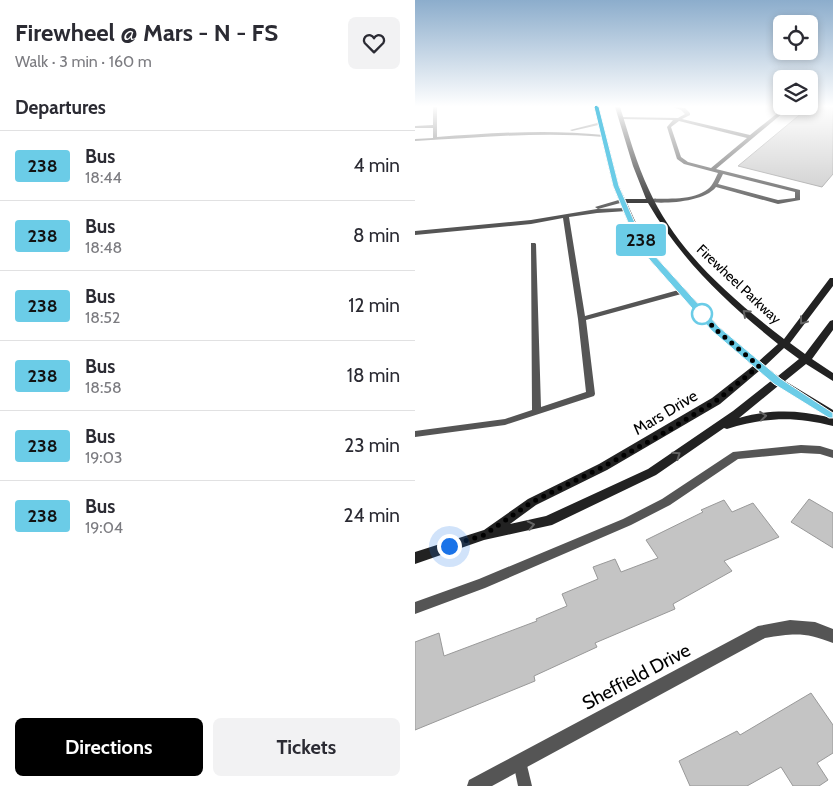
<!DOCTYPE html>
<html lang="en">
<head>
<meta charset="utf-8">
<style>
  :root { --surface:#fff; --page:#f2f2f3; --text:#2b2b33; --muted:#7c7c81; --line:#e1e1e2; --accent:#000 }
  body { margin:0; font-family:Cabin,sans-serif; background:var(--page); color:var(--text); height:100vh; display:flex; flex-direction:column; font-size:19px; white-space:nowrap }
  * { box-sizing:border-box; margin:0 }
  p { font-size:16px; color:var(--muted) }
  .icon { flex:none; width:28px; height:28px; fill:none; stroke:currentColor; stroke-width:2; stroke-linecap:round; stroke-linejoin:round }
  .map { position:relative; flex:1; overflow:hidden }
  .side { display:flex; flex-direction:column; background:var(--surface); width:415px }
  .side>* { flex:none }
  .badge { padding:0 10px; border-radius:4px; font-size:18px; line-height:32px }
  .buttons { position:absolute; left:358px; top:15px; display:grid; gap:10px }
  .buttons a { display:grid; place-items:center; width:45px; height:45px; border-radius:8px; background:var(--surface); box-shadow:0 2px 8px #0003; font-size:25px }
  .you { position:absolute; width:25px; height:25px; margin:-12px; border:4px solid #fff; border-radius:50%; background:#1a73e8; box-shadow:0 0 0 8px #1a73e833 }
  .map>.badge { position:absolute; translate:-50% -50%; box-shadow:0 0 0 2px #fff }
  h2 { padding:0 15px; font-size:19px; line-height:45px }
  .round { display:grid; place-items:center; flex:none; width:52px; height:52px; border-radius:8px; background:var(--page) }
  .headline { display:flex; align-items:center; justify-content:space-between; height:85px; padding:0 15px }
  h1 { font-size:24px; font-weight:800; line-height:38px }
  .cta { display:flex; gap:10px; margin-top:auto; padding:10px 15px }
  .cta a { flex:1; height:58px; border-radius:8px; background:var(--accent); color:#fff; font-size:20px; font-weight:800; line-height:58px; text-align:center }
  .cta a+a { background:var(--page); color:var(--text) }
  ul { padding:0; list-style:none }
  li { display:flex; align-items:center; gap:15px; height:70px; padding:0 15px; border-top:1px solid var(--line) }
  li div { flex:1 }
  li b { display:block; font-size:19px }
  li em { font-style:normal }
  li .badge { min-width:55px; font-weight:700; text-align:center }
  main { display:flex; flex:1; min-height:0 }
  .map>svg:first-child { display:block }
</style>
</head>
<body>
<main>
<section class="side">
<div class="headline"><div><h1>Firewheel @ Mars - N - FS</h1><p>Walk · 3 min · 160 m</p></div><a class="round"><svg class="icon" aria-label="heart" viewBox="0 0 24 24"><path d="M12 20l-8-8c-3-5 5-10 8-4 3-6 11-1 8 4z"/></svg></a></div>
<h2>Departures</h2>
<ul>
<li><span class="badge" style="background:#6bcce7;color:#111">238</span><div><b>Bus</b><p>18:44</p></div><em>4 min</em></li>
<li><span class="badge" style="background:#6bcce7;color:#111">238</span><div><b>Bus</b><p>18:48</p></div><em>8 min</em></li>
<li><span class="badge" style="background:#6bcce7;color:#111">238</span><div><b>Bus</b><p>18:52</p></div><em>12 min</em></li>
<li><span class="badge" style="background:#6bcce7;color:#111">238</span><div><b>Bus</b><p>18:58</p></div><em>18 min</em></li>
<li><span class="badge" style="background:#6bcce7;color:#111">238</span><div><b>Bus</b><p>19:03</p></div><em>23 min</em></li>
<li><span class="badge" style="background:#6bcce7;color:#111">238</span><div><b>Bus</b><p>19:04</p></div><em>24 min</em></li>
</ul>
<div class="cta"><a>Directions</a><a>Tickets</a></div>
</section>
<div class="map">
<svg width="418" height="786" viewBox="0 0 418 786">
  <rect width="100%" height="100%" fill="#fff"/>
  <g fill="#c4c4c4" stroke="#999">
    <polygon points="394,107 418,107 418,174 407,187 323,166"/>
    <polygon points="394,499 418,513 418,548 376,522"/>
    <polygon points="309,500 317,512 338,503 364,537 309,561 317,571 258,604 260,609 180,643 182,647 119,676 120,681 0,730 0,642 24,633 29,656 122,621 121,619 152,606 147,594 183,579 178,567 200,559 206,572 243,558 231,540 288,512 286,510"/>
    <polygon points="396,693 418,725 418,753 402,763 413,780 404,786 378,786 366,767 332,786 275,786 264,761 322,731 325,735"/>
  </g>
  <g fill="none" stroke-linecap="round" stroke-linejoin="round">
    <polyline stroke="#777" stroke-width="2" stroke-dasharray="0.5 1" stroke-linecap="butt" points="381,114 390,107"/>
    <g fill="#555" fill-rule="evenodd">
      <path d="M18 107H22V137C78 133 133 129 189 135L191 136 189 137C126 131 63 138 0 141V139L18 138V128H0V126L18 125Z"/>
      <path d="M258 107 270 108 275 113V115L267 119 335 135 370 107H375L301 169 385 190V200L363 204 301 187C289 202 251 204 233 202V200L235 199C252 198 278 201 293 189 298 185 300 179 303 173L269 164 262 159 252 127 258 120 206 119 204 118 206 117 263 118 270 114 266 110ZM264 121 332 138 296 168 273 162 266 157 256 127ZM308 174 380 192V198L363 200 303 184Z"/>
      <polygon points="186,122 188,122 188,124 157,131 155,130"/>
      <polygon points="207,199 209,200 209,202 183,209 180,207"/>
      <polygon points="210,208 213,210 212,211 182,213 154,217 170,316 267,289 271,291 270,293 171,320 180,394 179,396 90,425 0,437 0,431 90,419 117,410 116,243 120,243 121,244 126,407 171,392 163,319 148,218 116,224 0,235 0,231 116,220 182,209"/>
      <polygon points="386,445 405,446 418,450 418,458 405,454 386,453 323,459 255,505 216,525 70,588 0,614 0,602 64,579 208,519 247,499 318,452"/>
      <polygon points="105,755 110,757 117,786 103,786 98,762 100,757"/>
    </g>
    <path fill="#555" fill-rule="evenodd" d="M375 620 400 622 418 629V643C391 632 379 633 350 638L77 786H52L54 780 343 626Z"/>
    <path fill="#222" fill-rule="evenodd" d="M179 107H184L204 186 210 199H231L218 166 200 107H205C214 135 221 163 234 190 262 252 316 298 369 339L415 278H418V286L375 343 390 354 415 321 418 320V330L397 359 418 373V381L391 364 370 381 418 410V426C379 416 351 417 312 429L309 428 241 475 137 525 69 540 0 564V552L69 530 113 499 184 464 297 398 338 366 298 331 234 259 217 232 198 186ZM212 203H233C267 261 311 302 363 344L344 361 304 327 240 256 225 232ZM369 348 384 359 363 376 350 366ZM344 371 356 381 318 411 233 469 131 516 95 524 121 505 192 470 305 404ZM363 386 413 417C383 410 355 409 324 418Z"/>
  </g>
  <defs><path id="oneway-chevron" d="M-2-3.5L2.5 0L-2 3.5" fill="none" stroke-width="1.6" stroke-linecap="round" stroke-linejoin="round" transform="scale(1.25)"/></defs>
  <g stroke="#646464">
    <use href="#oneway-chevron" transform="translate(331 313) rotate(-138)"/>
    <use href="#oneway-chevron" transform="translate(388 321) rotate(127)"/>
    <use href="#oneway-chevron" transform="translate(348 416) rotate(-6)"/>
    <use href="#oneway-chevron" transform="translate(262 455) rotate(-35)"/>
    <use href="#oneway-chevron" transform="translate(116 525) rotate(-12)"/>
  </g>
  <linearGradient id="sky" x2="0" y2="1"><stop stop-color="#8cadcc"/><stop offset="0.49" stop-color="#fff"/><stop offset="1" stop-color="#fff" stop-opacity="0"/></linearGradient>
  <rect width="418" height="217" fill="url(#sky)"/>
  <polygon fill="#6bcce7" stroke="#fff" points="181,105 184,107 204,186 224,232 240,256 304,327 366,379 418,413 418,418 414,418 359,384 297,331 234,259 217,232 198,186 179,107"/>
  <g fill="none" stroke-linecap="round" stroke-linejoin="round">
    <polyline stroke="#000" stroke-width="5" stroke-dasharray="0 9" points="34,546 69,535 117,502 188,467 247,434 301,401 344,366 300,329 287,314"/>
  </g>
  <circle fill="#fff" stroke="#6bcce7" stroke-width="2.5" cx="287" cy="314" r="10"/>
  <g text-anchor="middle" stroke-width="5" stroke-linejoin="round" paint-order="stroke">
    <g font-size="14" fill="#000" stroke="#fff">
      <text transform="translate(324 284) rotate(43)" y="5">Firewheel Parkway</text>
    </g>
    <g font-size="16" fill="#000" stroke="#fff">
      <text transform="translate(250 412) rotate(-31)" y="6">Mars Drive</text>
    </g>
    <g font-size="19" fill="#000" stroke="#fff">
      <text transform="translate(221 676) rotate(-28)" y="7">Sheffield Drive</text>
    </g>
  </g>
</svg>
<div class="buttons">
<a><svg class="icon" aria-label="locate" viewBox="0 0 24 24"><circle cx="12" cy="12" r="6"/><path d="M12 2v4M12 18v4M2 12h4M18 12h4"/></svg></a>
<a><svg class="icon" aria-label="layers" viewBox="0 0 24 24"><path d="M12 4l9 5-9 5-9-5zM3 14l9 5 9-5"/></svg></a>
</div>
<div class="you" style="left:34px;top:546px"></div>
<b class="badge" style="left:226px;top:240px;background:#6bcce7;color:#111">238</b>
</div>
</main>
</body>
</html>
